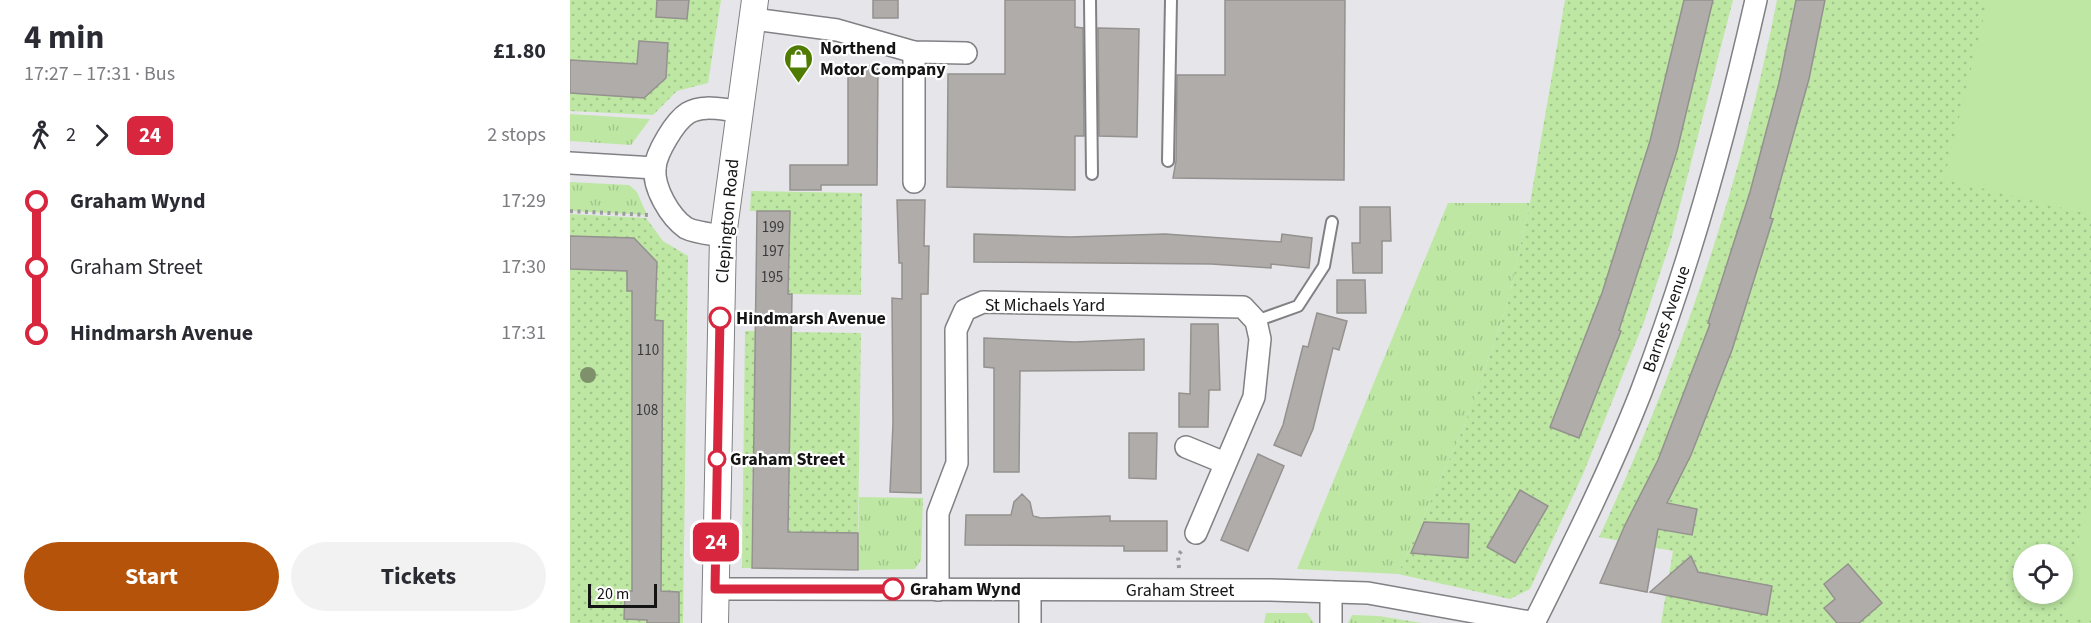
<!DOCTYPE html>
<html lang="en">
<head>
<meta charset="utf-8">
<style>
  :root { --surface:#fff; --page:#f2f2f3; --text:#2b2b33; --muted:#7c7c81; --accent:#b45309 }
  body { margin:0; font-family:"Source Sans 3",sans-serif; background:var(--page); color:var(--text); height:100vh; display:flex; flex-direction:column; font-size:22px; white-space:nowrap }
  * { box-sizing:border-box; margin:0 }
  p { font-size:20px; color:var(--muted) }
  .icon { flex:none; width:33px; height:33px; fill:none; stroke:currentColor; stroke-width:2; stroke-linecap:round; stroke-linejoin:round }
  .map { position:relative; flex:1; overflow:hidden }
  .sheet { display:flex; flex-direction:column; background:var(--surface); width:570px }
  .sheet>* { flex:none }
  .badge { padding:0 12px; border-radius:9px; font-size:21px; line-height:39px }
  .tools { position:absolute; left:1443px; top:544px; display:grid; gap:12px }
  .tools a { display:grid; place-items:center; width:60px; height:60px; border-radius:50%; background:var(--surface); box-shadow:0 3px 9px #0003; font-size:30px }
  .scale { position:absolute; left:18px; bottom:15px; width:69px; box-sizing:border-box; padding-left:6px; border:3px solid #141415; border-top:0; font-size:16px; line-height:21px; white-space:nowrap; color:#141415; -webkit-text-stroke:4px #fff; paint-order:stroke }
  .map>.badge { position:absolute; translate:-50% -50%; box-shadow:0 0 0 3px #fff }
  .legs { display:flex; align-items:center; gap:9px; height:66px; padding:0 24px; font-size:20px }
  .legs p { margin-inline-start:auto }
  .headline { display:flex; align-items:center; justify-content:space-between; height:102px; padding:0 24px }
  h1 { font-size:33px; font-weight:700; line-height:45px }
  .cta { display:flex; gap:12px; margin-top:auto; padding:12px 24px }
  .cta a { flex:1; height:69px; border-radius:36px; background:var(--accent); color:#fff; font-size:24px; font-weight:700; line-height:69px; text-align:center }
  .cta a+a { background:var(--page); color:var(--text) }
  ul { padding:0 24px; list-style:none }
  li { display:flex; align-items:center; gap:21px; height:66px; font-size:22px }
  li i { display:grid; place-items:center; width:9px; height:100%; margin:0 8px; background:currentColor }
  li i::after { content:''; width:15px; height:15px; margin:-8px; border:4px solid; border-radius:50%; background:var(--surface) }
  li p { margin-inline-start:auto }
  li:first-child i { background:linear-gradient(#0000 50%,currentColor 0) }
  li:last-child i { background:linear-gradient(currentColor 50%,#0000 0) }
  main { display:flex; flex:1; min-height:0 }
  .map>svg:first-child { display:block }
</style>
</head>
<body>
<main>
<section class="sheet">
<div class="headline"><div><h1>4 min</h1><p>17:27 – 17:31 · Bus</p></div><b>£1.80</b></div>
<div class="legs"><svg class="icon" aria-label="walk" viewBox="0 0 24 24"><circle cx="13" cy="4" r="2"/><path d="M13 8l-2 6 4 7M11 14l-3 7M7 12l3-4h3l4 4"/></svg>2<svg class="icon" aria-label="forward" viewBox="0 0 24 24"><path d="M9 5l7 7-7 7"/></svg><b class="badge" style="background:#d7263d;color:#fff">24</b><p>2 stops</p></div>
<ul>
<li><i style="color:#d7263d"></i><b>Graham Wynd</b><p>17:29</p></li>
<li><i style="color:#d7263d"></i><span>Graham Street</span><p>17:30</p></li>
<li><i style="color:#d7263d"></i><b>Hindmarsh Avenue</b><p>17:31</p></li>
</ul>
<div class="cta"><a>Start</a><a>Tickets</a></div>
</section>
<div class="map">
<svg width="1521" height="623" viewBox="0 0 1521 623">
  <defs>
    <pattern id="grass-tufts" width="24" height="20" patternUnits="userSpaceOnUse" patternTransform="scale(1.5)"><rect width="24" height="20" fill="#bde7a3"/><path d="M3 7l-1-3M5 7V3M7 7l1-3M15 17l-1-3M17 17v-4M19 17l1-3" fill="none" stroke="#a2c58b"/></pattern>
    <pattern id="park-dots" width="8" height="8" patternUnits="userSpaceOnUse" patternTransform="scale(1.5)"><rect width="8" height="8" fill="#bde7a3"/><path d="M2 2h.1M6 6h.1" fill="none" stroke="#a2c58b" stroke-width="1.8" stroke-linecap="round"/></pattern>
  </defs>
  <rect width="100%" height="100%" fill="#e6e6ea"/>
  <g fill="url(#grass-tufts)">
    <polygon points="0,114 80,119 61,145 0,141"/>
    <polygon points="0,182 59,185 67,192 77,215 0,211"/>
    <polygon points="878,203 960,203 937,306 893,429 828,574 727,569"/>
    <polygon points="289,497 353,498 351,560 345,569 288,570"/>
    <polygon points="696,613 737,613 744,623 694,623"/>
    <polygon points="782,615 809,616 806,623 778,623"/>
  </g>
  <g fill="url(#park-dots)" fill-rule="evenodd">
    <polygon points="0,0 151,0 138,83 107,91 83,115 0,111"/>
    <polygon points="995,0 1163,0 1101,240 1074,322 1013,474 960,589 940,599 828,574 893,429 937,306 960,203"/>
    <path d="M1207 0H1521V623H1091L1103 551 1029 537C1109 366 1171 186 1207 0ZM1454 555H1492V594H1454Z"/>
    <polygon points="181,191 292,193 291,295 218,294 220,212 180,211"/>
    <polygon points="0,214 76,218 93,241 118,256 113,623 0,623"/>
    <polygon points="175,331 185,331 181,568 172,568"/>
    <polygon points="221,332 291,333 288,533 218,532"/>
    <polygon points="809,616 852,623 806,623"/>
  </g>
  <g fill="#bde7a3">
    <polygon points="1418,0 1521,0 1521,215 1374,179"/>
    <polygon points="1521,487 1521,621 1491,614"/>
  </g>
  <g fill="#afacaa" stroke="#94918f" stroke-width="1.5">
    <polygon points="87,0 119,0 117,19 86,17"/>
    <rect x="303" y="0" width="25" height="18"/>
    <polygon points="435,0 505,0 505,27 513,28 514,136 505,136 505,190 377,187 378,74 435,74"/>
    <polygon points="655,0 775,0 774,180 603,178 606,161 607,75 655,75"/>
    <polygon points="1114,0 1143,0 1107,151 1049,330 1051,331 1009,438 980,427 1032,293 1080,141"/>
    <polygon points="1226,0 1255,0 1239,79 1200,218 1203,219 1162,350 1121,455 1097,503 1127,509 1122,535 1088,529 1077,592 1030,583 1055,525 1088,460 1140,324 1138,323 1180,192 1209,83"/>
    <polygon points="528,28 569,29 567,137 529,136"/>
    <polygon points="69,41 98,43 96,78 74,98 0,93 0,60 67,64"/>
    <polygon points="278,66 308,66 307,185 251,185 251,190 220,190 220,165 278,165"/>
    <polygon points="327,200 355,200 354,246 359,246 358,294 351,294 351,493 320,492 323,423 322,298 332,299 332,263 329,263"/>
    <polygon points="790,207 820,207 821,241 812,241 812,273 783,273 782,243 790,243"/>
    <polygon points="187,211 220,211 218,294 222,294 218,532 288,533 288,570 182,568"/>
    <polygon points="404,234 500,237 595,234 711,242 712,234 742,238 739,268 701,264 701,268 641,264 404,262"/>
    <polygon points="0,236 64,238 87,262 85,320 93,321 91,591 109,592 109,623 77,623 77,620 54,619 55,591 62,591 62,291 57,291 57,271 0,269"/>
    <polygon points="767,280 795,280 796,313 767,313"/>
    <polygon points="747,313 777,321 769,350 763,348 743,429 731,456 704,445 713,425 733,346 738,347"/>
    <polygon points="621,324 648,324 650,390 639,390 638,427 609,427 609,393 620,394"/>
    <polygon points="414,338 505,342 574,339 574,370 450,371 449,472 424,472 424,368 414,367"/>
    <polygon points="559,433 587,433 586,479 559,478"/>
    <polygon points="688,454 714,466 678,551 651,540"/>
    <polygon points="950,490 978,506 945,563 917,547"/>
    <polygon points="452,494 460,502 463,516 471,518 540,516 540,521 597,521 597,551 554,551 554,546 395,545 396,515 441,515 444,502"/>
    <polygon points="854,522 899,524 898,558 841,553"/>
    <polygon points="1121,556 1128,572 1202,586 1197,615 1080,592"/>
    <polygon points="1278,564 1312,603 1289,623 1267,623 1254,608 1265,599 1254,584"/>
  </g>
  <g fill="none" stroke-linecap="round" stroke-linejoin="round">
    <defs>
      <g id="service">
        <polyline points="520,0 522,174"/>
        <polyline points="598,161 601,0"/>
        <polyline points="686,321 728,306 754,266 762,222"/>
      </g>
      <g id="minor">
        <polyline points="183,19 267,30 344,52 396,53"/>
        <polyline points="344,52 344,182"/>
        <polyline points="0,163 85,168"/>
        <path d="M153 236C142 234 126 233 116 228 100 217 83 188 85 168 86 153 105 121 118 113 133 104 153 110 169 111"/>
        <polyline points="616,447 655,463"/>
        <polyline points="145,589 700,590 798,593 965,623"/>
        <polyline points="368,590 368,513 387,463 386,330 395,310 413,302 673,307 686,321 690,339 684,397 626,533"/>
        <polyline points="460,623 460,590"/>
        <polyline points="761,623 761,592"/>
        <path d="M964 623C1002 547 1040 471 1071 392 1120 264 1156 133 1186 0"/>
      </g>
      <polyline id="tertiary" points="145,623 153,236 185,0"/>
    </defs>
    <use href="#service" stroke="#818185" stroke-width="14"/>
    <use href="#minor" stroke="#818185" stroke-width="24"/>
    <use href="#tertiary" stroke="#818185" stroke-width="28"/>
    <g stroke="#9b9b9e" stroke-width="4" stroke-dasharray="3 4.5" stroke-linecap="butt">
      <polyline points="0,211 78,215"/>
      <polyline points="609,568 608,555 614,548"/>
    </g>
    <use href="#service" stroke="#fff" stroke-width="10"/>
    <use href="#minor" stroke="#fff" stroke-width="21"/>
    <use href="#tertiary" stroke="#fff" stroke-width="26"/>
  </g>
  <circle fill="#7e916a" cx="18" cy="375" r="8"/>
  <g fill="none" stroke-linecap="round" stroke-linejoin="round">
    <defs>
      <polyline id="line-1" points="150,318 145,589 323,589"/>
    </defs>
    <use href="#line-1" stroke="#fff" stroke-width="14"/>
    <use href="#line-1" stroke="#d7263d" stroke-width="9"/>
  </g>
  <defs>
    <symbol id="shop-pin" viewBox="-11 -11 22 30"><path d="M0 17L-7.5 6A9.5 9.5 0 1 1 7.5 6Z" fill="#4e7b00" stroke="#fff"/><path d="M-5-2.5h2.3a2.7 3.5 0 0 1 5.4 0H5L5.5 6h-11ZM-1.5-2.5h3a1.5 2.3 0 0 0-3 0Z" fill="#fff"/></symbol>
  </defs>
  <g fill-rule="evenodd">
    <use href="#shop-pin" x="212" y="42" width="33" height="45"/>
  </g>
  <g fill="#fff" stroke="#d7263d" stroke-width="3">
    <circle cx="150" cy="318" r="10"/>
    <circle cx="147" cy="459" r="8"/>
    <circle cx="323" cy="589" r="10"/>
  </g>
  <g text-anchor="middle" stroke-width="4.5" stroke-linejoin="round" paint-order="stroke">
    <g font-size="15" fill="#3b3a3a">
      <text x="203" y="232">199</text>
      <text x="203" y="256">197</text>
      <text x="202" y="282">195</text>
      <text x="78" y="355">110</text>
      <text x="77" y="415">108</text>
    </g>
    <g font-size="18" font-weight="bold" fill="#141415" stroke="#fff" text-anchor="start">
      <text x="250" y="54">Northend<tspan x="250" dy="21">Motor Company</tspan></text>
    </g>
    <g font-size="18" fill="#141415" stroke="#fff">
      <text transform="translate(157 221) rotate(-85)" y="6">Clepington Road</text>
      <text x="475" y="311">St Michaels Yard</text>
      <text transform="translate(1096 319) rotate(-71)" y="6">Barnes Avenue</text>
      <text x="610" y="596">Graham Street</text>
    </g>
    <g font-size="18" font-weight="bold" fill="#141415" stroke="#fff" text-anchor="start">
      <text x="166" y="324">Hindmarsh Avenue</text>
      <text x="160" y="465">Graham Street</text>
      <text x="340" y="595">Graham Wynd</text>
    </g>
  </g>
</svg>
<div class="tools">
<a><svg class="icon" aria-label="locate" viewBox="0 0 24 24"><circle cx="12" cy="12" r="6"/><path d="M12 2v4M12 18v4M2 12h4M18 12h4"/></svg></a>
</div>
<div class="scale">20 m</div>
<b class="badge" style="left:146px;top:542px;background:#d7263d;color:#fff">24</b>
</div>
</main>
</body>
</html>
